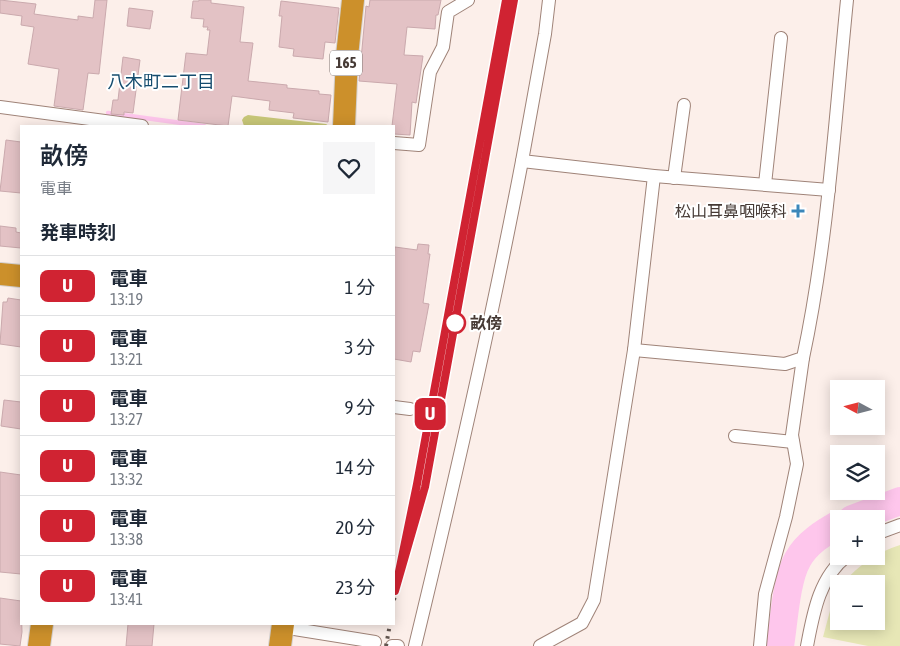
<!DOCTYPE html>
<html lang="ja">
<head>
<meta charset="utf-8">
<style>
  :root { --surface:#fff; --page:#f6f6f7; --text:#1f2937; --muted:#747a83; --line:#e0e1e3 }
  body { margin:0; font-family:"Asap Condensed","Noto Sans JP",sans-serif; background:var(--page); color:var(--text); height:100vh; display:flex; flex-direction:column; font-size:19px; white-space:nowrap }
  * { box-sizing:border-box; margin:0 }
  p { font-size:16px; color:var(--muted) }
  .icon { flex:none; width:28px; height:28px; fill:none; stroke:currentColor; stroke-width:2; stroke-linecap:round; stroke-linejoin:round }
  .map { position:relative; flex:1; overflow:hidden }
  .panel { position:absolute; left:20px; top:125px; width:375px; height:500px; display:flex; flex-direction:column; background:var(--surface); border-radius:0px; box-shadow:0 2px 12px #0003 }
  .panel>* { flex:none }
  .badge { padding:0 10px; border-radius:8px; font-size:18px; line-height:32px }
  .needle { width:32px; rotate:277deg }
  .controls { position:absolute; left:830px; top:380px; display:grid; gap:10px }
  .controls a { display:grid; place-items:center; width:55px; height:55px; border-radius:0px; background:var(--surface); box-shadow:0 2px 12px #0003; font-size:25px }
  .map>.badge { position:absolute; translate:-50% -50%; box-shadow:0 0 0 2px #fff }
  h2 { padding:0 20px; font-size:19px; line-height:45px }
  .round { display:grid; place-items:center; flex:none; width:52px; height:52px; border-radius:0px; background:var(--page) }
  .summary { display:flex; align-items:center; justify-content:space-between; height:85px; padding:0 20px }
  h1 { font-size:24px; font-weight:600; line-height:38px }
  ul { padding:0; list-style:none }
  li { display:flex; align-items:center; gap:15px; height:60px; padding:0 20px; border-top:1px solid var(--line) }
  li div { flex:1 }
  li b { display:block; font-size:19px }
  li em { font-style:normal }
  li .badge { min-width:55px; font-weight:700; text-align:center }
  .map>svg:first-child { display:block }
</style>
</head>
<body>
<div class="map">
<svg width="900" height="646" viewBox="0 0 900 646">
  <rect width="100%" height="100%" fill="#fcefea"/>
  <path fill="#e7e7b6" d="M900 545V646H868L823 637 835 592 839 588V621H876V584H842C858 566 877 552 900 545Z"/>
  <polygon fill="#c8c778" points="248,115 326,124 329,126 244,126 242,120 244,117"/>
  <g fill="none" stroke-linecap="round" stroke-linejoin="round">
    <polyline stroke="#fec6ec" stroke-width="4.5" points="108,113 204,126"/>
    <g stroke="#fec6ec" stroke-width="28">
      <polyline points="852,519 900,501"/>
      <path d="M780 646C784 622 786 579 798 559 807 543 823 533 839 524"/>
    </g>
  </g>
  <g fill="#e3c2c5" stroke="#caa9ad">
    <polygon points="0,0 36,4 34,14 78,20 78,16 93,18 95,0 107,0 99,74 88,73 83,110 54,106 59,69 28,64 34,27 21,25 22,16 0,13"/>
    <polygon points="199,0 211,0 211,3 244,7 240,42 253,43 248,81 287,85 287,88 319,91 319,94 331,95 328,122 293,118 294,113 269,110 270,101 232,96 228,126 178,120 186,53 207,55 210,30 207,30 208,27 203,27 204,19 191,18 193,1 199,1"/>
    <polygon points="370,0 441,0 438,15 436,15 435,29 407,27 404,55 423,56 416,103 412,102 410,135 394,134 394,126 392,126 397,84 359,81 366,6 369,7"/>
    <polygon points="281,1 339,8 335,43 325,42 323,59 293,56 294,49 279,47 282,16 279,16"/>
    <polygon points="129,8 153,11 150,29 127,26"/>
    <polygon points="123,57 140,60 133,113 124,112 124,115 111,114 113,100 118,100"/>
    <polygon points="6,140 21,142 21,193 0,191"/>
    <polygon points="0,226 16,228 16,232 21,233 21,248 0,246"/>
    <polygon points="418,244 429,245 428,254 430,254 423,303 429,304 420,352 413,351 411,362 394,359 394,257 395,247 417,250"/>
    <polygon points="8,298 21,300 21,347 0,344 3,302 7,302"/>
    <polygon points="4,400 21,402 21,429 1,426"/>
    <polygon points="0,472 21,475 21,574 0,572"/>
    <polygon points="0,598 21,601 22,632 20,646 0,644"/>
    <polygon points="128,624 154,624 152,646 126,646"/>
  </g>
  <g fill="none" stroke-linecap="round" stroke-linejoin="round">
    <defs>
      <g id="street">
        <polyline points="549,0 545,34 522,161 654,176 829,190"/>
        <polyline points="0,107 142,126"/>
        <polyline points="394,143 419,145 430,72 443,47 448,12 468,0"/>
        <polyline points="674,178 684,105"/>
        <polyline points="765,184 781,38"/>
        <path d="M634 350 785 364 803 358C828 241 835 119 847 0"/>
        <polyline points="394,407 410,409"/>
        <polyline points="735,436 793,442"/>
        <polyline points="876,534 900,525"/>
        <polyline points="282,627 375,642"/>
        <polyline points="392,646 398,646"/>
        <path d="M415 646C454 485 491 324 522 161"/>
        <polyline points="540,646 582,623 594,600 634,350 654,176"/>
        <polyline points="760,646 765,594 786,517 797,464 792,435 803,358"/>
        <path d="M807 646C813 615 819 577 847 556"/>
      </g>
      <g id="highway">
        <polyline points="344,126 347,56 353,0"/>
        <polyline points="0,274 21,276"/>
        <polyline points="39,646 42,624"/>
        <polyline points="280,646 283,624"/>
      </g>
    </defs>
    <use href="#street" stroke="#9f8378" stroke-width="14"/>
    <use href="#highway" stroke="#d3d0cf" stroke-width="24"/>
    <use href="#street" stroke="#fff" stroke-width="12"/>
    <use href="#highway" stroke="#cc902b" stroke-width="22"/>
    <g stroke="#61544f" stroke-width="4" stroke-dasharray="2.5 5" stroke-linecap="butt">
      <polyline points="420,507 425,487 514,0"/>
      <polyline points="394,600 417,484 506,0"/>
      <polyline points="386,646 390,624"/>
    </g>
  </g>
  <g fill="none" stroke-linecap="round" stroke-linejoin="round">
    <defs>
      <polyline id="line" points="506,0 417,484 395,591 425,487 514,0"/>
    </defs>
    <use href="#line" stroke="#fff" stroke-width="11"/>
    <use href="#line" stroke="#d02332" stroke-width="8"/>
  </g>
  <path fill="#3b87ba" stroke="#fff" stroke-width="2" d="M795.5 203.5h5v5h5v5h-5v5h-5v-5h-5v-5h5z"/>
  <circle fill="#fff" stroke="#d02332" stroke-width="2.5" cx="455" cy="323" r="10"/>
  <g text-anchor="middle" stroke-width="4" stroke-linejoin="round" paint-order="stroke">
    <rect fill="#fff" stroke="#7e7572" stroke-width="1" x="330" y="50.5" width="32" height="25" rx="4"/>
    <g font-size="15" font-weight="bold" fill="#463a35">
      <text x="346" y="68">165</text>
    </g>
    <g font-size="16" fill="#463a35" stroke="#fff" text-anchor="end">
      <text x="787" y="217">松山耳鼻咽喉科</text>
    </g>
    <g font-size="16" font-weight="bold" fill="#463a35" stroke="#fff" text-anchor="start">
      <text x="470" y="329">畝傍</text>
    </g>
    <g font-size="18" fill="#154c6e" stroke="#fff">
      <text x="161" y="88">八木町二丁目</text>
    </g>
  </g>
</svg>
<div class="controls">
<a><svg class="needle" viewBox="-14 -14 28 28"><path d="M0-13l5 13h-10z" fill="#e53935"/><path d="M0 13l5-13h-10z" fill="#747a83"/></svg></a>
<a><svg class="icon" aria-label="layers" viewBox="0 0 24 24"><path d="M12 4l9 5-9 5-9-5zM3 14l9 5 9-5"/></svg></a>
<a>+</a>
<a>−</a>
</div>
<b class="badge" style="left:430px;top:414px;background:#d02332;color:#fff">U</b>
<section class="panel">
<div class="summary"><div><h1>畝傍</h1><p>電車</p></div><a class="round"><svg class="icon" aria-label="heart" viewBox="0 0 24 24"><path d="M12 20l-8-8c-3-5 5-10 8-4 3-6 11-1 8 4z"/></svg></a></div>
<h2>発車時刻</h2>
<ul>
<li><span class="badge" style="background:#d02332;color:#fff">U</span><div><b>電車</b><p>13:19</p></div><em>1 分</em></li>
<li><span class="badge" style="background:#d02332;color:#fff">U</span><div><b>電車</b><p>13:21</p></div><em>3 分</em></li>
<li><span class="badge" style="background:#d02332;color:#fff">U</span><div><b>電車</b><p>13:27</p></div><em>9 分</em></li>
<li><span class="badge" style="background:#d02332;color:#fff">U</span><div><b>電車</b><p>13:32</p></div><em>14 分</em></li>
<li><span class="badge" style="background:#d02332;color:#fff">U</span><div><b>電車</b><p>13:38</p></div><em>20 分</em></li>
<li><span class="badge" style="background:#d02332;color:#fff">U</span><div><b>電車</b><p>13:41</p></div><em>23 分</em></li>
</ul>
</section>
</div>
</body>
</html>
